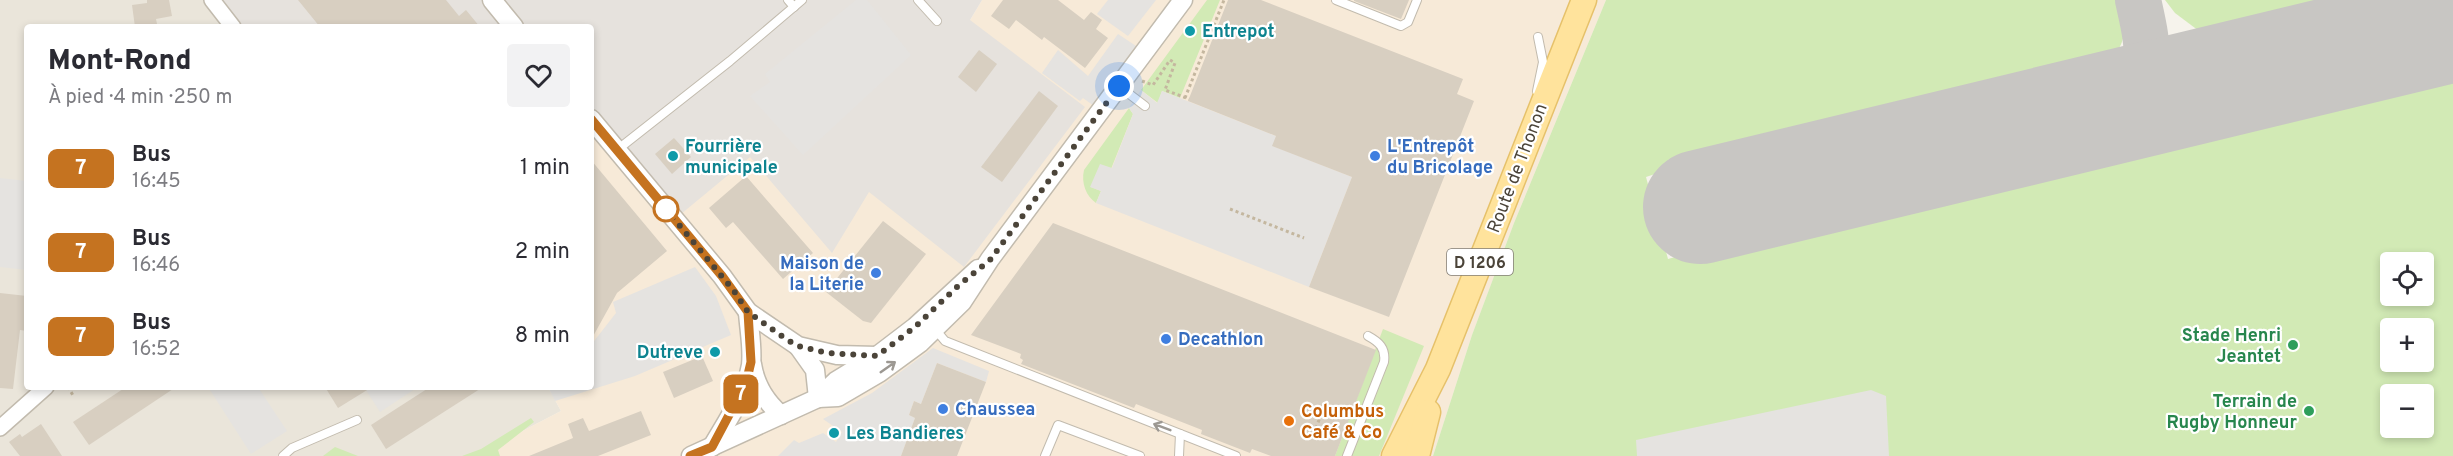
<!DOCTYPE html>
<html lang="fr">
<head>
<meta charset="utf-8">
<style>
  :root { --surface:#fff; --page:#f2f2f3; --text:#2b2b33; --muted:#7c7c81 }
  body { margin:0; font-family:Overpass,sans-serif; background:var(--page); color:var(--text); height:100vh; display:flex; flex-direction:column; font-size:22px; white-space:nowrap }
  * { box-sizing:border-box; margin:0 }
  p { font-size:20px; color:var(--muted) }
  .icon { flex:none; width:33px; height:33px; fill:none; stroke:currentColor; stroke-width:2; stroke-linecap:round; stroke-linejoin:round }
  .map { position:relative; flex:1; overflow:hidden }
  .drawer { position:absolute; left:24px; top:24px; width:570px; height:366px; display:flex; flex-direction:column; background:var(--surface); border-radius:6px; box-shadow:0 3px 9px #0003 }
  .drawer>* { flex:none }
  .badge { padding:0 12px; border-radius:9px; font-size:21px; line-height:39px }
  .buttons { position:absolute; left:2380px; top:252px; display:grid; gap:12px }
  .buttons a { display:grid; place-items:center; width:54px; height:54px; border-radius:6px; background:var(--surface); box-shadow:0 3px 9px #0003; font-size:30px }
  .you { position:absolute; width:30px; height:30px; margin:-15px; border:4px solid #fff; border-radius:50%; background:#1a73e8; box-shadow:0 0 0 9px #1a73e833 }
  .map>.badge { position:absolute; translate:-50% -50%; box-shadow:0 0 0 3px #fff }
  .round { display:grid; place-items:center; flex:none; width:63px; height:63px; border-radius:6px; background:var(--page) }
  .summary { display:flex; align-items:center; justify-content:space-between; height:102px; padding:0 24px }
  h1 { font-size:28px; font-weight:800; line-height:45px }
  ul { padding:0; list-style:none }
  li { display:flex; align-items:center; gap:18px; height:84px; padding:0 24px }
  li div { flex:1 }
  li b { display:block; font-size:22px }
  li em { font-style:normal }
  li .badge { min-width:66px; font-weight:700; text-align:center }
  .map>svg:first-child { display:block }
</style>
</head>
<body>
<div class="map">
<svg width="2453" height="456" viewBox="0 0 2453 456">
  <rect width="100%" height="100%" fill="#f6f3ec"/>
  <polygon fill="#eae5da" points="0,0 223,0 243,27 27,27 27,387 548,387 561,411 474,456 0,456"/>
  <polygon fill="#f7ead8" points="982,0 1606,0 1514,223 1472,335 1433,456 474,456 561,411 548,387 591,387 591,140 601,131 750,156 832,252"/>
  <polygon fill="#e6e2dd" points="223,0 982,0 970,20 1085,107 964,267 869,192 832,253 750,157 675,219 600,132 591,140 591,27 243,27"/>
  <g fill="#d2eab5" fill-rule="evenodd">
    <polygon points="1207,0 1220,0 1180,98 1162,91 1158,103 1141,90"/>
    <path d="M1606 0H2120C2125 23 2129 39 2112 58L1759 138 1758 148C1726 143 1698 152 1668 160L1670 169 1646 177 1668 259 1686 254 1688 260 2453 78V456H1433L1472 335 1514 223ZM2391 262H2424V296H2391ZM2391 328H2424V362H2391ZM2391 394H2424V428H2391Z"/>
    <polygon points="2165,0 2346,0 2203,34 2175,13"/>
    <path d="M1129 108 1133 114 1111 169 1091 187 1101 191 1096 203C1086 196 1081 183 1084 170Z"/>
    <polygon points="1383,329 1424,346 1379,456 1335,456"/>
    <polygon points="531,418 534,422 498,450 500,456 462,456 481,449"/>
    <polygon points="335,447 358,456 323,456"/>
  </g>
  <g fill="#e5e3e0">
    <polygon points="856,0 867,0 911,55 803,155 750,96 770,82 765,74"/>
    <polygon points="1108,0 1156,0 1128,36 1097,14"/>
    <polygon points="1118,34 1145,52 1101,111 1083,98 1080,101 1042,73 1058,50 1088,76"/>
    <polygon points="1141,90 1157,103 1162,91 1276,136 1273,146 1352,177 1309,287 1096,203 1101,191 1090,187 1100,164 1112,168 1133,114 1129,108"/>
    <polygon points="0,178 27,181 27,270 0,267"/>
    <polygon points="695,267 716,296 731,335 635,376 555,401 548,387 591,387 591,345 616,313 613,302"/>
    <polygon points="933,348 989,371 986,382 937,363 921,404 914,401 909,415 915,418 901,456 778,456 794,440 799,443 823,433 836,442 842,432 823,419 872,393"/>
    <polygon points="208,387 258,387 287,431 251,454"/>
    <polygon points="364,387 418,387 380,412"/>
    <polygon points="1871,390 1886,396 1889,456 1637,456 1636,440"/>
  </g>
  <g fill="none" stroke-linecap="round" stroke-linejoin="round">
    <path stroke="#c8c6c3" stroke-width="46" d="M2103 110C2157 81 2150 53 2138 0"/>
    <polyline stroke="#c8c6c3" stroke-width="114" points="1700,207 2453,25"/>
  </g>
  <g fill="#d8cfc1">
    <polygon points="147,0 169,0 172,16 156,19 157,24 135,27 132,5 147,3"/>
    <polygon points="298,0 446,0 459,16 466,10 480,27 320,27"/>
    <polygon points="1003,0 1058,0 1084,20 1091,12 1102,20 1096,29 1108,38 1085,68 1044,37 1042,40 1016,20 1009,29 991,16"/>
    <polygon points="1228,0 1261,0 1463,79 1457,94 1474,101 1389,317 1309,287 1352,177 1272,146 1276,136 1188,101"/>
    <polygon points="1409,0 1401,19 1354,1 1354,0"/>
    <polygon points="979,50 997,64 976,92 958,77"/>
    <polygon points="1039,91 1058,106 1002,182 981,167"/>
    <polygon points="674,138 691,157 672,174 655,154"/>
    <polygon points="591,160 667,251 617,293 591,340"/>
    <polygon points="746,176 813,253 783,279 733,222 726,228 709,208"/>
    <polygon points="883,221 926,254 871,323 863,321 826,292"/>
    <polygon points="1053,223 1376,350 1335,456 1271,456 1252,449 1250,453 1201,434 1202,430 1136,404 1134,408 1021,364 1023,360 1020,358 1021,354 971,335"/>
    <polygon points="0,293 27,296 27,331 20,330 13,389 0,388"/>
    <polygon points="702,356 713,381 674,398 663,372"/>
    <polygon points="937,363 986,382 957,456 901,456 915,418 909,415 914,401 921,404"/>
    <polygon points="126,387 176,387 89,445 73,422"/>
    <polygon points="325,387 372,387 338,408"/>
    <polygon points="430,387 483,387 386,449 371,425"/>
    <polygon points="641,411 651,435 598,456 529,456 573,438 568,424 583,418 589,431"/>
    <polygon points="41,424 62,456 20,456 9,442 20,434 22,437"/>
  </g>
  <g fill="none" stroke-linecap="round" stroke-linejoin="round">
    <defs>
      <g id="service">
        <polyline points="788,0 794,7"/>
        <polyline points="918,0 937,21"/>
        <polyline points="1336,0 1401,26 1408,22 1417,0"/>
        <polyline points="1120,87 1145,106"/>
        <polyline points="1537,91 1543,62 1538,37"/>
        <polyline points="617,150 730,61 802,0"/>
        <polyline points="935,329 945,341 1236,456"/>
        <polyline points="283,456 292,448 357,420"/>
        <polyline points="1045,456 1058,425 1140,456"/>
        <polyline points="1179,456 1180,434"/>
        <path d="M1347 456 1384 362C1386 348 1379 342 1368 336"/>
      </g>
      <g id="minor">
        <polyline points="212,0 233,27"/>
        <polyline points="0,428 46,387"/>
      </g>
      <g id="tertiary">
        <polyline points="492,0 514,27"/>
        <polyline points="591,119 722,276 748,312 798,346 837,355 877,356"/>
        <polyline points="798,346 815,370 818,398"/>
        <path d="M752 364C755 384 765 401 781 415"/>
        <polyline points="818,398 838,397 879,373 920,343 962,302 990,259 1183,0"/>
        <path d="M712 447C727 421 746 394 751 365 753 348 749 329 748 312"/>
        <polyline points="691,456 818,398 836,381 877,356 915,327 978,269"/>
      </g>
      <g id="primary">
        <polyline points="1394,456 1438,369 1584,0"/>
        <polyline points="1417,456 1428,412"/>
      </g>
    </defs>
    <use href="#service" stroke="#c2bbae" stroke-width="10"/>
    <use href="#minor" stroke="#c2bbae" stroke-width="18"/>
    <use href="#tertiary" stroke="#c2bbae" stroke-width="21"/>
    <use href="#primary" stroke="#e6c16a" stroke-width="27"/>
    <g stroke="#c4b79f" stroke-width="3" stroke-dasharray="3 3" stroke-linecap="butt">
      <polyline points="1142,81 1153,85 1170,60 1175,63 1165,90 1189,99"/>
      <polyline points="1185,98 1224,0"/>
      <polyline points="1230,209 1304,238"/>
      <polyline points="68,387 74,397"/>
      <polyline points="1316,428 1322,412"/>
    </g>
    <use href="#service" stroke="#fff" stroke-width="8"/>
    <use href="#minor" stroke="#fff" stroke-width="15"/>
    <use href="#tertiary" stroke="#fff" stroke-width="18"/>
    <use href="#primary" stroke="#ffe39c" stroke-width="24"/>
  </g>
  <defs><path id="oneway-shaft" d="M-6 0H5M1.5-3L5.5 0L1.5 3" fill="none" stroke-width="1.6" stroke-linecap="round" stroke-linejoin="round" transform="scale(1.5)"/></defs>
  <g stroke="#9c9892">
    <use href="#oneway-shaft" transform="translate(888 367) rotate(-35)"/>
    <use href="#oneway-shaft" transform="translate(1162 427) rotate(-159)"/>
  </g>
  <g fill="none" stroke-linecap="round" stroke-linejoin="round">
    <defs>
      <polyline id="line" points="591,119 722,276 748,312 751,362 746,383 712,447 690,456"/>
    </defs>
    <use href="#line" stroke="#fff" stroke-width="14"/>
    <use href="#line" stroke="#c57320" stroke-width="9"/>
    <polyline stroke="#4b4439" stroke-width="6" stroke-dasharray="0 10.8" points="666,209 734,291 748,312 786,339 798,346 827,353 877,356 915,327 959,285 990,260 1119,86"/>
  </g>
  <g fill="#0f9aa8" stroke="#fff" stroke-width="2">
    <circle cx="1190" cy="31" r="6"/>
    <circle cx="673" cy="156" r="6"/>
    <circle cx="715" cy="352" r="6"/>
    <circle cx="834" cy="433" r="6"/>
  </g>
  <g fill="#3f7fe0" stroke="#fff" stroke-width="2">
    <circle cx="1375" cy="156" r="6"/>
    <circle cx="876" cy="273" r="6"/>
    <circle cx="1166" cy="339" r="6"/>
    <circle cx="943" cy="409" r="6"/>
  </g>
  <circle fill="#fff" stroke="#c57320" stroke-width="3" cx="666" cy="209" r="12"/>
  <g fill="#2e9e5b" stroke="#fff" stroke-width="2">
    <circle cx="2293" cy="345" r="6"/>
    <circle cx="2309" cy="411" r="6"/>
  </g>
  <circle fill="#e8710a" stroke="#fff" stroke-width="2" cx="1289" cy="421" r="6"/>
  <g text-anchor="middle" stroke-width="4.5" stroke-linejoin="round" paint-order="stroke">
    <rect fill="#fff" stroke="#817c74" stroke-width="1.5" x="1447" y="249" width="66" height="26" rx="4.5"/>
    <g font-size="16" font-weight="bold" fill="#4b4439">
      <text x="1480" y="268">D 1206</text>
    </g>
    <g font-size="18" font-weight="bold" fill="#0d838f" stroke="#fff" text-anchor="start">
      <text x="1202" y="37">Entrepot</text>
      <text x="685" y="152">Fourrière<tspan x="685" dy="21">municipale</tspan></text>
      <text x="703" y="358" text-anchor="end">Dutreve</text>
      <text x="846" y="439">Les Bandieres</text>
    </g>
    <g font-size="18" font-weight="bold" fill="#366cbe" stroke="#fff" text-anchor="start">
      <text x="1387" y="152">L'Entrepôt<tspan x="1387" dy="21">du Bricolage</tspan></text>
      <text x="864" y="269" text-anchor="end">Maison de<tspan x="864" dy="21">la Literie</tspan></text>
      <text x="1178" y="345">Decathlon</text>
      <text x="955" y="415">Chaussea</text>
    </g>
    <g font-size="18" fill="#4b4439" stroke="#fff">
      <text transform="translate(1517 168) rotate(-69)" y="6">Route de Thonon</text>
    </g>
    <g font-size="18" font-weight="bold" fill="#27864d" stroke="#fff" text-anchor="end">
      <text x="2281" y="341">Stade Henri<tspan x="2281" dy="21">Jeantet</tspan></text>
      <text x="2297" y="407">Terrain de<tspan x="2297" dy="21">Rugby Honneur</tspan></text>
    </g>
    <g font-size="18" font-weight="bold" fill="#c56008" stroke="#fff" text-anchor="start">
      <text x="1301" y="417">Columbus<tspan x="1301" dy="21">Café &amp; Co</tspan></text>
    </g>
  </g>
</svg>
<div class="buttons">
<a><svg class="icon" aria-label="locate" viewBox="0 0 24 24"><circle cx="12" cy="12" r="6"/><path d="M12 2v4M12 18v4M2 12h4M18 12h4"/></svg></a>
<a>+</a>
<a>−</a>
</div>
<div class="you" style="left:1119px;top:86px"></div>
<b class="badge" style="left:741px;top:394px;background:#c57320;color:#fff">7</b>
<section class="drawer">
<div class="summary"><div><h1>Mont-Rond</h1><p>À pied · 4 min · 250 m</p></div><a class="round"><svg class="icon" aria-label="heart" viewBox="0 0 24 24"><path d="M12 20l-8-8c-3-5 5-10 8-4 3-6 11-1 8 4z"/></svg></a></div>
<ul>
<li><span class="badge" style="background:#c57320;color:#fff">7</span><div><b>Bus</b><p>16:45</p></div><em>1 min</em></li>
<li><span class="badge" style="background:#c57320;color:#fff">7</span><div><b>Bus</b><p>16:46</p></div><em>2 min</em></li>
<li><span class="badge" style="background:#c57320;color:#fff">7</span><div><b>Bus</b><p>16:52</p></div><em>8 min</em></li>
</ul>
</section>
</div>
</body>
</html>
